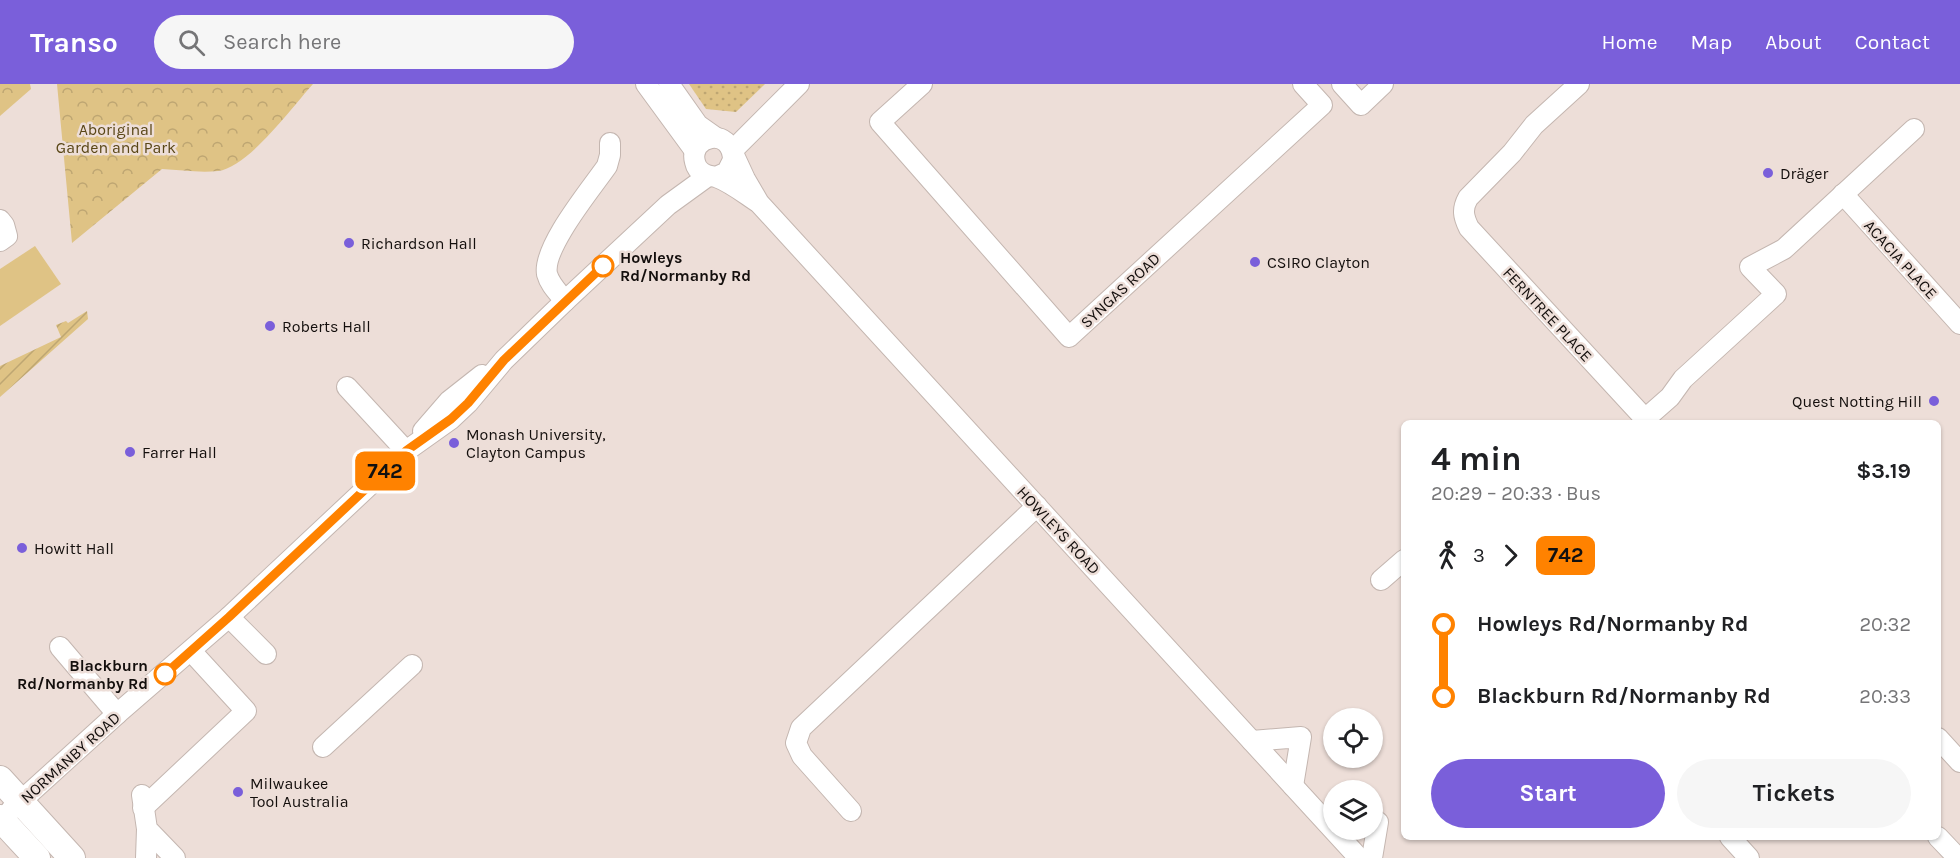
<!DOCTYPE html>
<html lang="en">
<head>
<meta charset="utf-8">
<style>
  :root { --surface:#fff; --page:#f6f6f6; --text:#202124; --muted:#757577; --accent:#7a5fda }
  body { margin:0; font-family:Karla,sans-serif; background:var(--page); color:var(--text); height:100vh; display:flex; flex-direction:column; font-size:22px; white-space:nowrap }
  * { box-sizing:border-box; margin:0 }
  p { font-size:20px; color:var(--muted) }
  .icon { flex:none; width:33px; height:33px; fill:none; stroke:currentColor; stroke-width:2; stroke-linecap:round; stroke-linejoin:round }
  .map { position:relative; flex:1; overflow:hidden }
  .panel { position:absolute; left:1401px; top:336px; width:540px; height:420px; display:flex; flex-direction:column; background:var(--surface); border-radius:9px; box-shadow:0 2px 4px #0004 }
  .panel>* { flex:none }
  .badge { padding:0 12px; border-radius:9px; font-size:21px; line-height:39px }
  .fabs { position:absolute; left:1323px; top:624px; display:grid; gap:12px }
  .fabs a { display:grid; place-items:center; width:60px; height:60px; border-radius:50%; background:var(--surface); box-shadow:0 2px 4px #0004; font-size:30px }
  .map>.badge { position:absolute; translate:-50% -50%; box-shadow:0 0 0 3px #fff }
  .legs { display:flex; align-items:center; gap:9px; height:66px; padding:0 30px; font-size:20px }
  .legs p { margin-inline-start:auto }
  .overview { display:flex; align-items:center; justify-content:space-between; height:102px; padding:0 30px }
  h1 { font-size:33px; font-weight:700; line-height:45px }
  .action { display:flex; gap:12px; margin-top:auto; padding:12px 30px }
  .action a { flex:1; height:69px; border-radius:36px; background:var(--accent); color:#fff; font-size:24px; font-weight:700; line-height:69px; text-align:center }
  .action a+a { background:var(--page); color:var(--text) }
  ul { padding:0 30px; list-style:none }
  li { display:flex; align-items:center; gap:21px; height:72px; font-size:22px }
  li i { display:grid; place-items:center; width:9px; height:100%; margin:0 8px; background:currentColor }
  li i::after { content:''; width:15px; height:15px; margin:-8px; border:4px solid; border-radius:50%; background:var(--surface) }
  li p { margin-inline-start:auto }
  li:first-child i { background:linear-gradient(#0000 50%,currentColor 0) }
  li:last-child i { background:linear-gradient(currentColor 50%,#0000 0) }
  header { display:flex; align-items:center; gap:36px; box-sizing:border-box; height:84px; padding:0 30px; background:var(--accent); color:#fff }
  header strong { font-size:28px }
  nav { display:flex; gap:33px; margin-inline-start:auto; font-size:21px }
  .search { width:420px; height:54px; background:var(--page); display:flex; align-items:center; gap:15px; box-sizing:border-box; padding:0 21px; border-radius:33px; color:var(--muted); font-size:22px }
  .map>svg:first-child { display:block }
</style>
</head>
<body>
<header>
<strong>Transo</strong>
<div class="search"><svg class="icon" aria-label="search" viewBox="0 0 24 24"><circle cx="10" cy="10" r="6"/><path d="M15 15l6 6"/></svg>Search here</div>
<nav><a>Home</a><a>Map</a><a>About</a><a>Contact</a></nav>
</header>
<div class="map">
<svg width="1960" height="774" viewBox="0 0 1960 774">
  <defs>
    <pattern id="grass-dots" width="8" height="8" patternUnits="userSpaceOnUse" patternTransform="scale(1.5)"><rect width="8" height="8" fill="#dfc385"/><path d="M2 2h.1M6 6h.1" fill="none" stroke="#bea672" stroke-width="1.8" stroke-linecap="round"/></pattern>
    <pattern id="park-crowns" width="20" height="18" patternUnits="userSpaceOnUse" patternTransform="scale(1.5)"><rect width="20" height="18" fill="#dfc385"/><path d="M2 6a3 3 0 1 1 6 0M12 15a3 3 0 1 1 6 0" fill="none" stroke="#bea672"/></pattern>
    <pattern id="garden-furrows" width="10" height="10" patternUnits="userSpaceOnUse" patternTransform="scale(1.5)"><rect width="10" height="10" fill="#dfc385"/><path d="M-1 1l2-2M0 10L10 0M9 11l2-2" fill="none" stroke="#bea672"/></pattern>
  </defs>
  <rect width="100%" height="100%" fill="#edded8"/>
  <polygon fill="url(#grass-dots)" points="689,0 765,0 736,28 706,25"/>
  <g fill="url(#park-crowns)">
    <polygon points="0,0 30,0 31,5 0,32"/>
    <path d="M57 0H313C292 23 249 83 218 87 200 89 180 86 162 85L72 159Z"/>
  </g>
  <polygon fill="url(#garden-furrows)" points="87,227 88,235 0,313 0,282 61,253 56,241 66,237 68,239"/>
  <polygon fill="#dfc385" points="35,162 61,200 0,242 0,185"/>
  <g fill="none" stroke-linecap="round" stroke-linejoin="round">
    <defs>
      <g id="minor">
        <polyline points="646,0 695,67"/>
        <polyline points="669,0 698,41 715,53"/>
        <polyline points="922,0 880,38 1069,253 1322,21 1303,0"/>
        <polyline points="1342,0 1361,21 1383,0"/>
        <path d="M1579 0 1534 41 1512 69 1468 114C1462 125 1463 132 1469 144L1649 339"/>
        <polyline points="733,66 799,0"/>
        <polyline points="733,69 745,95 759,119 1359,774"/>
        <path d="M716 93 727 88 733 76C732 41 688 52 695 78 696 83 699 87 703 89 707 92 712 92 716 93 730 98 744 109 756 117"/>
        <polyline points="1843,110 1960,240"/>
        <polyline points="0,136 4,141 7,152 0,157"/>
        <path d="M565 217C558 208 550 201 547 190 542 164 591 105 607 82L610 71V59"/>
        <polyline points="347,303 406,367"/>
        <polyline points="1645,335 1670,313 1683,295 1776,210 1750,183 1784,165 1914,45"/>
        <polyline points="423,347 449,317 482,291"/>
        <polyline points="1381,496 1404,476"/>
        <polyline points="229,533 266,570"/>
        <polyline points="60,563 117,630"/>
        <polyline points="1938,654 1960,678"/>
        <polyline points="1252,657 1301,653 1293,702"/>
        <polyline points="323,663 412,581"/>
        <polyline points="142,711 147,745 175,774"/>
        <polyline points="143,724 246,627 191,567"/>
        <polyline points="11,726 117,630 229,533 406,367 451,335 468,319 504,276 565,217 668,121 708,92"/>
        <polyline points="851,727 802,672 796,659 801,644 1037,422"/>
        <polyline points="1730,753 1749,774"/>
        <polyline points="1938,753 1958,774"/>
        <polyline points="146,774 147,745"/>
        <polyline points="1372,774 1378,738 1372,738"/>
      </g>
      <g id="major">
        <polyline points="0,695 72,774"/>
        <polyline points="0,734 37,774"/>
      </g>
    </defs>
    <use href="#minor" stroke="#c4b6b0" stroke-width="22"/>
    <use href="#major" stroke="#c4b6b0" stroke-width="28"/>
    <use href="#minor" stroke="#fff" stroke-width="20"/>
    <use href="#major" stroke="#fff" stroke-width="26"/>
  </g>
  <g fill="none" stroke-linecap="round" stroke-linejoin="round">
    <defs>
      <polyline id="line-1" points="165,590 229,533 406,367 451,335 468,319 504,276 603,182"/>
    </defs>
    <use href="#line-1" stroke="#fff" stroke-width="14"/>
    <use href="#line-1" stroke="#ff8200" stroke-width="9"/>
  </g>
  <g fill="#7a5fda" stroke="#edded8" stroke-width="2">
    <circle cx="1768" cy="89" r="6"/>
    <circle cx="349" cy="159" r="6"/>
    <circle cx="1255" cy="178" r="6"/>
    <circle cx="270" cy="242" r="6"/>
    <circle cx="1934" cy="317" r="6"/>
    <circle cx="454" cy="359" r="6"/>
    <circle cx="130" cy="368" r="6"/>
    <circle cx="22" cy="464" r="6"/>
    <circle cx="238" cy="708" r="6"/>
  </g>
  <g fill="#fff" stroke="#ff8200" stroke-width="3">
    <circle cx="603" cy="182" r="10"/>
    <circle cx="165" cy="590" r="10"/>
  </g>
  <g text-anchor="middle" stroke-width="5" stroke-linejoin="round" paint-order="stroke">
    <g font-size="16" fill="#5a4717" stroke="#edded8">
      <text x="116" y="51">Aboriginal<tspan x="116" dy="18">Garden and Park</tspan></text>
    </g>
    <g font-size="16" fill="#140f0d" stroke="#edded8" text-anchor="start">
      <text x="1780" y="95">Dräger</text>
      <text x="361" y="165">Richardson Hall</text>
      <text x="1267" y="184">CSIRO Clayton</text>
      <text x="282" y="248">Roberts Hall</text>
      <text x="1922" y="323" text-anchor="end">Quest Notting Hill</text>
      <text x="466" y="356">Monash University,<tspan x="466" dy="18">Clayton Campus</tspan></text>
      <text x="142" y="374">Farrer Hall</text>
      <text x="34" y="470">Howitt Hall</text>
      <text x="250" y="705">Milwaukee<tspan x="250" dy="18">Tool Australia</tspan></text>
    </g>
    <g font-size="16" font-weight="bold" fill="#140f0d" stroke="#edded8" text-anchor="start">
      <text x="620" y="179">Howleys<tspan x="620" dy="18">Rd/Normanby Rd</tspan></text>
      <text x="148" y="587" text-anchor="end">Blackburn<tspan x="148" dy="18">Rd/Normanby Rd</tspan></text>
    </g>
    <g font-size="16" fill="#140f0d" stroke="#edded8">
      <text transform="translate(1901 175) rotate(48)" y="6">ACACIA PLACE</text>
      <text transform="translate(1120 206) rotate(-43)" y="6">SYNGAS ROAD</text>
      <text transform="translate(1548 230) rotate(47)" y="6">FERNTREE PLACE</text>
      <text transform="translate(1059 446) rotate(47)" y="6">HOWLEYS ROAD</text>
      <text transform="translate(70 673) rotate(-42)" y="6">NORMANBY ROAD</text>
    </g>
  </g>
</svg>
<div class="fabs">
<a><svg class="icon" aria-label="locate" viewBox="0 0 24 24"><circle cx="12" cy="12" r="6"/><path d="M12 2v4M12 18v4M2 12h4M18 12h4"/></svg></a>
<a><svg class="icon" aria-label="layers" viewBox="0 0 24 24"><path d="M12 4l9 5-9 5-9-5zM3 14l9 5 9-5"/></svg></a>
</div>
<b class="badge" style="left:385px;top:387px;background:#ff8200;color:#111">742</b>
<section class="panel">
<div class="overview"><div><h1>4 min</h1><p>20:29 – 20:33 · Bus</p></div><b>$3.19</b></div>
<div class="legs"><svg class="icon" aria-label="walk" viewBox="0 0 24 24"><circle cx="13" cy="4" r="2"/><path d="M13 8l-2 6 4 7M11 14l-3 7M7 12l3-4h3l4 4"/></svg>3<svg class="icon" aria-label="forward" viewBox="0 0 24 24"><path d="M9 5l7 7-7 7"/></svg><b class="badge" style="background:#ff8200;color:#111">742</b></div>
<ul>
<li><i style="color:#ff8200"></i><b>Howleys Rd/Normanby Rd</b><p>20:32</p></li>
<li><i style="color:#ff8200"></i><b>Blackburn Rd/Normanby Rd</b><p>20:33</p></li>
</ul>
<div class="action"><a>Start</a><a>Tickets</a></div>
</section>
</div>
</body>
</html>
